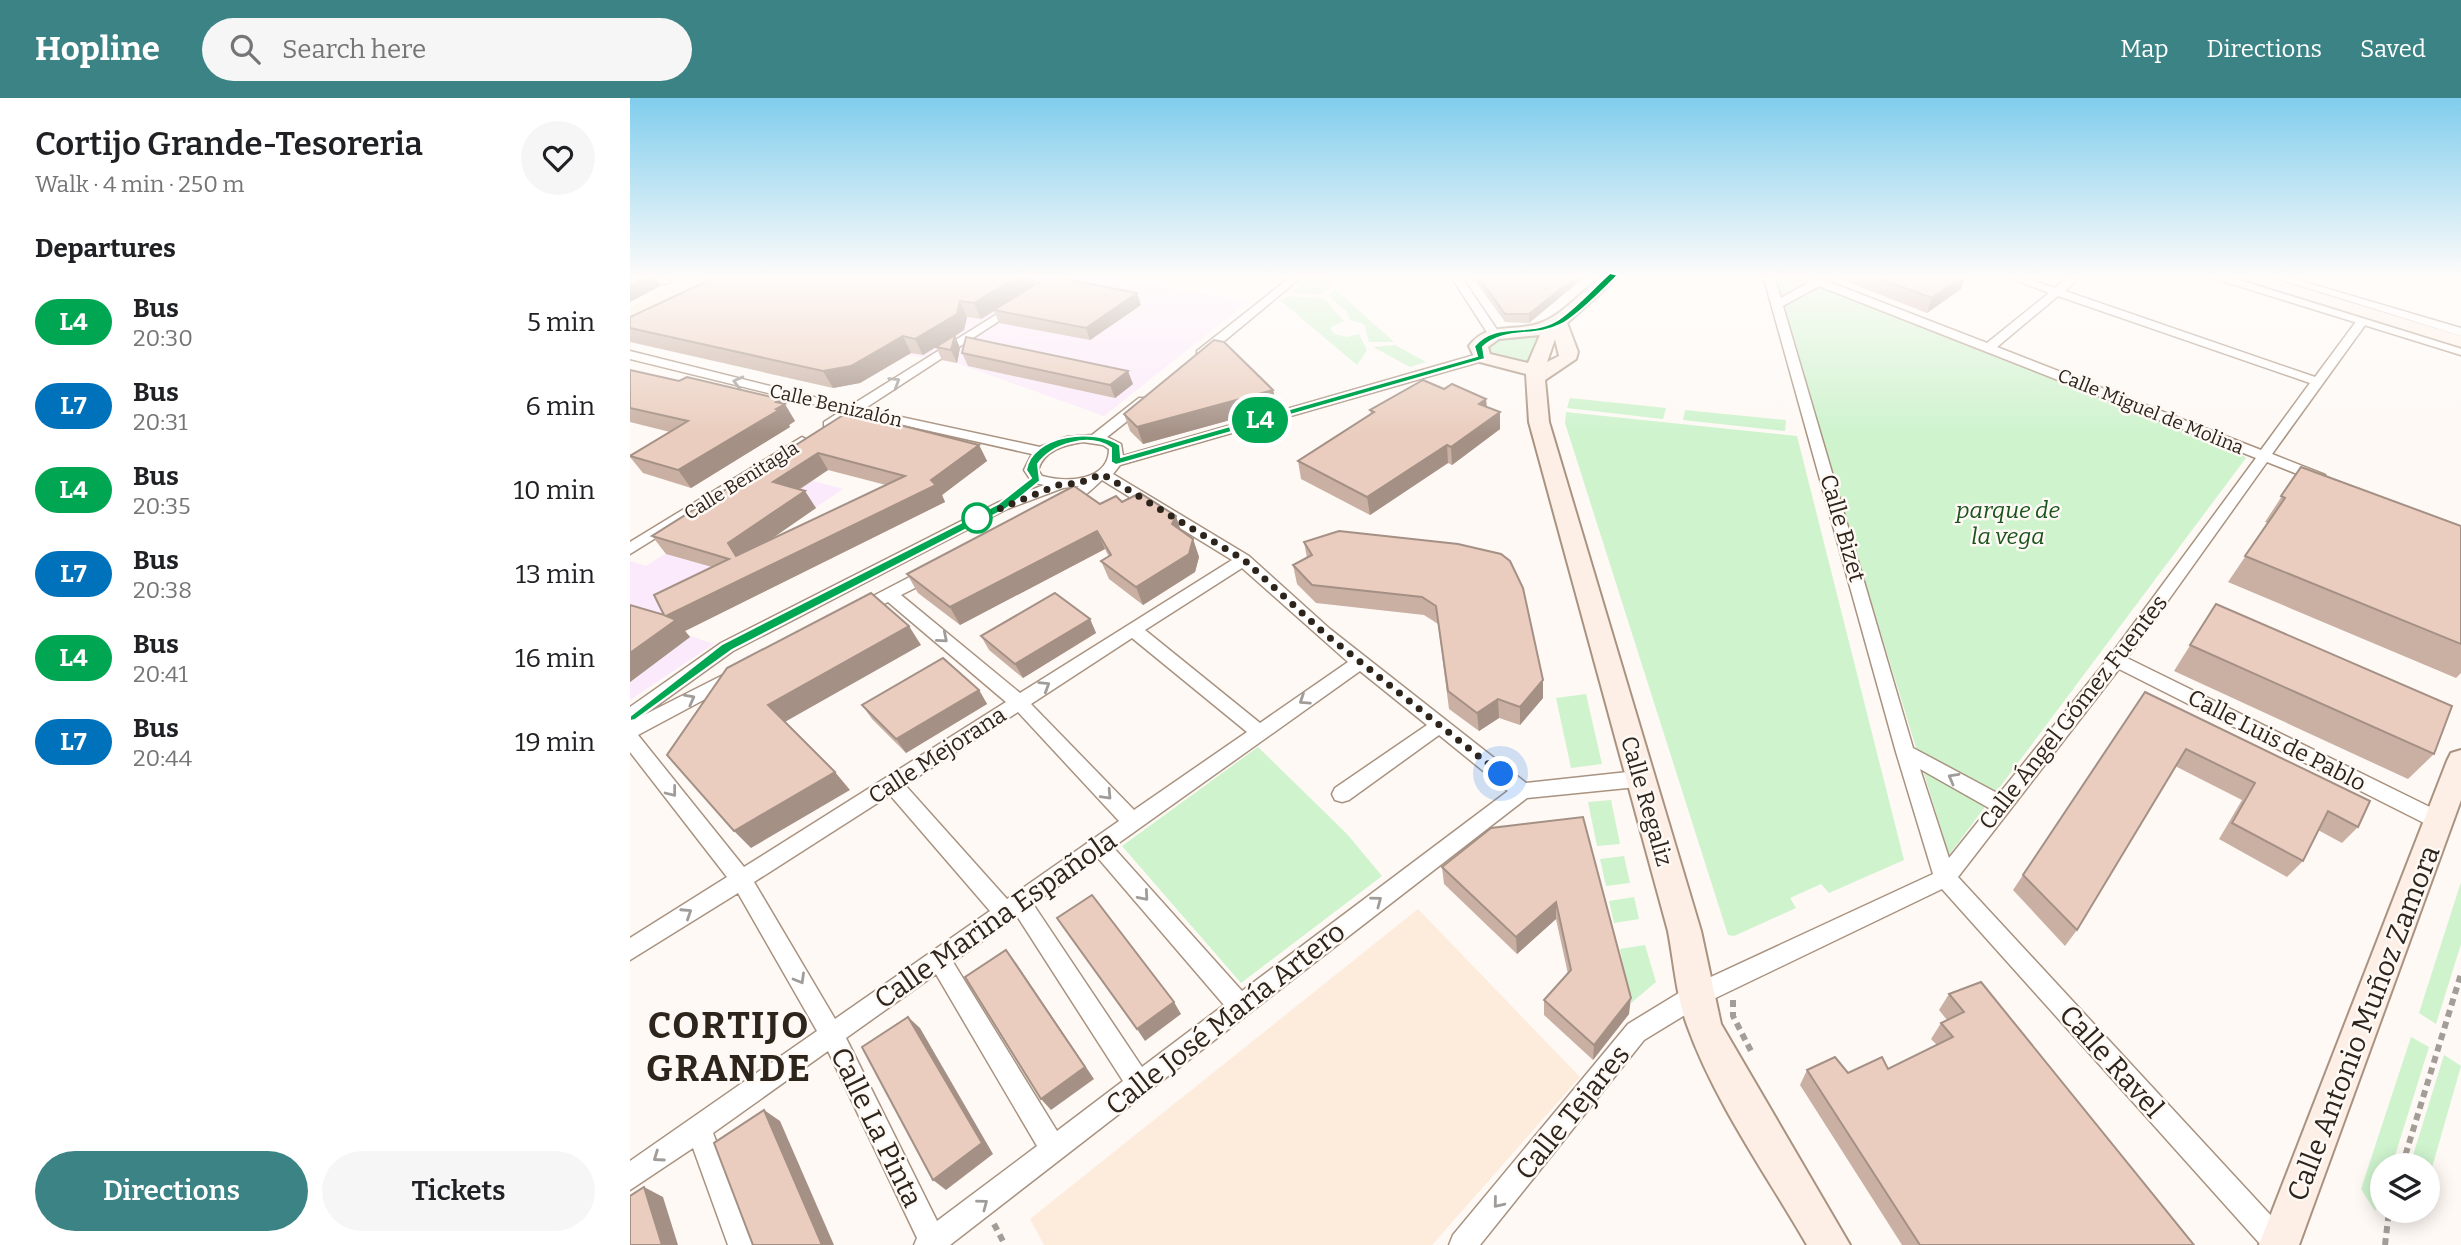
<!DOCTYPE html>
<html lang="en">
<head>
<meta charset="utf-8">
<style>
  :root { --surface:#fff; --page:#f6f6f6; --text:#202124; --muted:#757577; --accent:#3b8385 }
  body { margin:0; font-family:Bitter,serif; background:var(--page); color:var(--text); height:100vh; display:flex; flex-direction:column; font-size:26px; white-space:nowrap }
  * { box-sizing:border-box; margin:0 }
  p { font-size:23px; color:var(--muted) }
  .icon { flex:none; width:38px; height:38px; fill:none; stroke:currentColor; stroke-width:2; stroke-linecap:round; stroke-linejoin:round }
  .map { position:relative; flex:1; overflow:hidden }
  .panel { display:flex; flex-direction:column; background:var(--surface); width:630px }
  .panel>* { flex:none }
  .badge { padding:0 14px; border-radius:23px; font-size:24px; line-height:46px }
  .controls { position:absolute; left:1740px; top:1055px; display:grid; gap:14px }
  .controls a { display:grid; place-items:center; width:70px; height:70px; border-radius:50%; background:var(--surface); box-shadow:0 4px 18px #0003; font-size:35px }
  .you { position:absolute; width:35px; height:35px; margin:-18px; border:5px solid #fff; border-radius:50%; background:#1a73e8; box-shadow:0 0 0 10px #1a73e833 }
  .map>.badge { position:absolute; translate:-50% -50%; box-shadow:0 0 0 4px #fff }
  h2 { padding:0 35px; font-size:26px; line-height:63px }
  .round { display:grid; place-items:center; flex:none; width:74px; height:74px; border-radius:37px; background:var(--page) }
  .head { display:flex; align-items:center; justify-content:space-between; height:119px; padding:0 35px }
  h1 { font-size:33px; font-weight:600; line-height:52px }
  .primary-button { display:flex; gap:14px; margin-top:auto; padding:14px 35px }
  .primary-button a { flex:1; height:80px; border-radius:42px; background:var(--accent); color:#fff; font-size:28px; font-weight:600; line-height:80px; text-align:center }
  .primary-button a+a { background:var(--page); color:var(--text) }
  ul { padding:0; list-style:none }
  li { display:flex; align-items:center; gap:21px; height:84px; padding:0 35px }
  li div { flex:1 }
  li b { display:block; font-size:26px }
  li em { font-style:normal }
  li .badge { min-width:77px; font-weight:700; text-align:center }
  header { display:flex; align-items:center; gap:42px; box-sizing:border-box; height:98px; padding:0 35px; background:var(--accent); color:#fff }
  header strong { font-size:33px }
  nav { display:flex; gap:38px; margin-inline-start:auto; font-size:24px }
  .search { width:490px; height:63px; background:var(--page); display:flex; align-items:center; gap:18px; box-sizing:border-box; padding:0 24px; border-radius:38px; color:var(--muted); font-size:26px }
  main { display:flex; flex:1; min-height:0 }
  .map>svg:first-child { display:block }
</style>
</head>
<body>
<header>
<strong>Hopline</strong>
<div class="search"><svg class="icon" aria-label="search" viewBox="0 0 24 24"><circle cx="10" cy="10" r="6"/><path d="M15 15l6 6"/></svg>Search here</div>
<nav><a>Map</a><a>Directions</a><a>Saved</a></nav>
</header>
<main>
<section class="panel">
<div class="head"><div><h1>Cortijo Grande-Tesoreria</h1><p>Walk · 4 min · 250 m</p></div><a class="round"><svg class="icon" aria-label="heart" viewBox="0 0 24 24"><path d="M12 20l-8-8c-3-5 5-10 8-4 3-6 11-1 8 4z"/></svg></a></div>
<h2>Departures</h2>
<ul>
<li><span class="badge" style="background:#00a651;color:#fff">L4</span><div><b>Bus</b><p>20:30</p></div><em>5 min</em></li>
<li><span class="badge" style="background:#0072bc;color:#fff">L7</span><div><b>Bus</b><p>20:31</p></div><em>6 min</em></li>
<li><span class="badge" style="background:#00a651;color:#fff">L4</span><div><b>Bus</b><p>20:35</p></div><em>10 min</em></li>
<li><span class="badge" style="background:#0072bc;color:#fff">L7</span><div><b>Bus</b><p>20:38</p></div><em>13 min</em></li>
<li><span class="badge" style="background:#00a651;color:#fff">L4</span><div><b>Bus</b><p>20:41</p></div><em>16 min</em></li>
<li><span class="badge" style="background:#0072bc;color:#fff">L7</span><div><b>Bus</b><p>20:44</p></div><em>19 min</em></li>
</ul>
<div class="primary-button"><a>Directions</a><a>Tickets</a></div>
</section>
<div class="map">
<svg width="1831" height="1147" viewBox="0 0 1831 1147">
  <rect width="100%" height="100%" fill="#fef9f5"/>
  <g fill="#fdebdb">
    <polygon points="65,177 86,177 0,218 0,209"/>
    <polygon points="788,811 950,979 802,1147 414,1147 400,1121"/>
  </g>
  <g fill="#fbeafb">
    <polygon points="131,177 462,177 619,203 474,318 326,265 277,257"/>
    <polygon points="159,376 213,391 18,524 84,546 0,602 0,463 16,468"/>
  </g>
  <g fill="#cef3cd">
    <polygon points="680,177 694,177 704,187 690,197 661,195"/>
    <polygon points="1141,177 1164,177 1604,351 1616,360 1319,757"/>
    <polygon points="705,191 764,244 739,244 734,226 720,222 717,214 699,198"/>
    <polygon points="660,198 694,201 714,223 700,230 704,236 717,239 729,236 737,252 727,267 650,202"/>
    <polygon points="906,237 908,240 897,266 875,263 857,252 865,240"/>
    <polygon points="765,247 796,264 780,269 743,249"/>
    <polygon points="940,300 1036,310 1033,321 937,310"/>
    <polygon points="1055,312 1156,322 1155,333 1053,322"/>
    <polygon points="936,314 1167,338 1274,762 1199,795 1191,786 1160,800 1166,810 1104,838 1098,837 935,325"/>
    <polygon points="956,596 972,666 941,670 926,600"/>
    <polygon points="628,649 717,736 752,778 611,885 492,748"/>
    <polygon points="981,702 990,746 967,748 958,704"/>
    <polygon points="994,758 1000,785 976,788 970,761"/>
    <polygon points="1831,784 1831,846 1806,926 1789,915"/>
    <polygon points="1004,799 1009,821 984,825 979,803"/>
    <polygon points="1015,847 1026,884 1001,905 990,851"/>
    <polygon points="1781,939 1799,949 1762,1067 1752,1068 1752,1101 1745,1113 1731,1091"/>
    <polygon points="1814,957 1831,968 1797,1087 1797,1068 1780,1067"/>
  </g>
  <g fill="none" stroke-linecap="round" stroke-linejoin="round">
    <defs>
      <polyline id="lane" points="1583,177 1831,254"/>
      <g id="street">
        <polygon points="663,177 674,177 575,259 567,259 567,253"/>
        <polygon points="820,177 830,177 870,236 868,239 860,239"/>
        <path d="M1133 177H1143L1151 200 1180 184 1167 177H1181L1357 245 1419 195 1373 177H1387L1425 190 1441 177H1452L1435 193 1685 279 1728 221 1738 223 1642 356 1695 377V383H1685L1637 364 1497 560 1816 717 1819 723 1816 729 1809 731 1802 729 1489 571 1328 779 1659 1137 1663 1147H1631L1312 791 1073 906 1014 942 850 1147H819L823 1137 998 926 1057 890 1303 776 1266 654ZM1189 188 1626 360 1480 558 1369 696 1283 650 1153 208ZM1428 198 1680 285 1631 352 1367 249ZM1290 671 1359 710 1319 760Z"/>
        <polygon points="1636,177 1651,177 1831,230 1831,238"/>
        <polygon points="21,178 42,183 37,186 22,184 0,194 0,187"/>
        <path d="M388 203 392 204V208L234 311 410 349 437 339 462 337 509 300H519V306L477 339 491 346 493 358 848 256H856V262L490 367 483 376 619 458 700 531 896 685 1007 673 1014 676 1017 681 1014 686 1007 689 897 700 320 1147H284L287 1140 198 953 83 1035 126 1147H98L63 1050 0 1092V1063L187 933 108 795 0 862V840L97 779 0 654V609L91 545 367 405 414 387 402 384 394 372 402 356 224 316 204 330H194V324L211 313 0 261V253L220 308ZM453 344 473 347 479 351C479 383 437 385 412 378L408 372C414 352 434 347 453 344ZM472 382 602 462 390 595 271 497 307 479 309 475 307 471H295L224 508 222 512 230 518 258 504 376 604 114 769 8 637 109 583 112 579 109 575H97L14 617 103 553 377 411 433 390 449 388 424 405 426 408C443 411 460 393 472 382ZM612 470 718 564 630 625 515 532ZM502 540 617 634 504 712 401 606ZM730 573 797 627 705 690 702 696 705 702 712 704 719 702 809 637 878 693 612 893 483 749ZM388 614 489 723 377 801 275 687ZM260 697 360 813 205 921 124 784ZM468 760 594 907 512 969 403 806ZM387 818 493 983 427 1033 323 864ZM306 876 407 1048 307 1123 216 940Z"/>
        <polygon points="172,339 179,343 177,346 0,456 0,444"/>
      </g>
      <g id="secondary">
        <path d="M973 177H991L937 225 948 254 946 261 915 282 919 324 1071 833 1091 926 1220 1147H1177C1136 1076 1085 1005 1057 927 1046 897 1044 864 1038 833L899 324 896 276 846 263 839 248C856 225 879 233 904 227 930 221 952 193 973 177ZM910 237 898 265 860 256 858 249 869 241ZM925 241 929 258 917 264Z"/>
        <polygon points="1607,177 1631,177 1831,238 1831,249 1609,180"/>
        <polygon points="1831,652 1831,702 1669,1147 1629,1147 1817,663 1821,655"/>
      </g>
    </defs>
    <use href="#lane" stroke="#a99380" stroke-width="9"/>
    <use href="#street" stroke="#a99380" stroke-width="3"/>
    <use href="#secondary" stroke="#a99380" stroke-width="4"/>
    <g stroke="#a49d97" stroke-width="6" stroke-dasharray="7 5" stroke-linecap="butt">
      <polyline points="1103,902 1103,918 1123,957"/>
      <polyline points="1772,1068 1831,876"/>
      <polyline points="364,1126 375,1147"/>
      <polyline points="1755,1147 1759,1113"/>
    </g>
    <use href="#lane" stroke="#fff" stroke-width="6"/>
    <use href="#street" fill="#fff" fill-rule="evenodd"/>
    <use href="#secondary" fill="#fdefe6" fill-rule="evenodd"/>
  </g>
  <g fill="#c9b0a3" fill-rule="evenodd">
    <polygon points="841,177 957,177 899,225 875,224"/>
    <polygon points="1199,177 1336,177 1331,191 1297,215"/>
    <polygon points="406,186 511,207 460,242 369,225 364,213 351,221 337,219 334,232 325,238 330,250 327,265 312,262 306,249 293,257 281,255 230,285 203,290 0,244 0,219"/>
    <polygon points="332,255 503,286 485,300 338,268"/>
    <polygon points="0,272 49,283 150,301 165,323 159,327 160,329 61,390 13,375 0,359 0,357 40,334 0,324"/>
    <polygon points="814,291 856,301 857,309 870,331 822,367 818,365 740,417 671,381 668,363 741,316 740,312"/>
    <polygon points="643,292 647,309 513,346 500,333 494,316"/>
    <path d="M218 314 349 347 357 363 312 397 315 404 55 533 60 539 0 584V507L34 517 82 469 36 456 22 438ZM198 372 256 387 139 442 186 410 169 392Z"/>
    <polygon points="1671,369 1831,428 1831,575 1826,580 1598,484 1638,425 1635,424"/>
    <polygon points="492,404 551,432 563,441 569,459 565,474 513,507 479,481 471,463 479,459 475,451 330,527 288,495 277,476 470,406"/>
    <polygon points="709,433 913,582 913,600 890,627 869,620 849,633 819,611 808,526 794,517 686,505 667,486 663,467 677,460 674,444"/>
    <polygon points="1586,506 1804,656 1778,681 1544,573"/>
    <polygon points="460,521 466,535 393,580 359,552 351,538"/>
    <polygon points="349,592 357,606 276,655 242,621 232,607"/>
    <polygon points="1515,594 1728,729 1712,745 1688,732 1673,763 1657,779 1589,741 1612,702 1545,668 1447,832 1435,848 1383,792"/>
    <polygon points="953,719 999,916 963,962 914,917 914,902 938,876 926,821 887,856 814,786 812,769"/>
    <polygon points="1319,896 1564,1147 1272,1147 1170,987 1177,972 1218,975 1258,971 1307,947 1301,941 1311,925 1317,922 1309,912"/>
  </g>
  <g fill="#a49085">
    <polygon points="0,177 16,177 0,184"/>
    <polygon points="23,177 24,177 31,188 0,204 0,188"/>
    <polygon points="391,177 403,177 406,187 351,221 344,205"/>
    <polygon points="948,177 957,177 899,225 899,216"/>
    <polygon points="1336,177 1331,191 1297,215 1302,200"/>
    <polygon points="507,195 511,207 460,242 456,230"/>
    <polygon points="330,203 337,219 334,232 325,238 330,250 327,265 321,252 324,238 293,257 285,241"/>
    <polygon points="273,238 281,255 230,285 203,290 193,273"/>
    <polygon points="498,273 503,286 485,300 480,287"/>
    <polygon points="643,292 647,309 513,346 507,329"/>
    <polygon points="150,301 153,307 155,306 165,323 159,327 160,329 61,390 48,372"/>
    <polygon points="856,301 857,318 849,306"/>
    <polygon points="870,314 870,331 822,367 821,349"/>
    <polygon points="349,347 357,363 312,397 315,404 55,533 60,539 0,584 0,555 36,518 301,382"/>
    <polygon points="817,347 818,365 740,417 737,399"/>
    <polygon points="188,355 198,372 154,401 143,384"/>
    <polygon points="175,393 186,410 111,462 106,458 98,445"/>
    <polygon points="546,418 552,436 542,426"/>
    <polygon points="467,433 475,451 330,527 320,509"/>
    <polygon points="563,441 569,459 565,474 513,507 506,489"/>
    <polygon points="460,521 466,535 393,580 385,566"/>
    <polygon points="279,528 291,547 153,625 138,607"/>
    <polygon points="913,582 913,600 890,627 890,609"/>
    <polygon points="349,592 357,606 276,655 266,641"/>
    <polygon points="868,601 869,620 849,633 847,615"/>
    <polygon points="205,674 220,692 121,750 104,733"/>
    <polygon points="926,804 926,821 887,856 886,839"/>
    <polygon points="376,852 386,865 464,981 421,1012 411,1001"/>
    <polygon points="1001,900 999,916 963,962 964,947"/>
    <polygon points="544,904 551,916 515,943 507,931"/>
    <polygon points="278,919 290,930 363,1056 316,1092 303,1082"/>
    <polygon points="134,1012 150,1023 204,1147 192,1147"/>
    <polygon points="14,1089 33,1099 48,1147 32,1147"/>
  </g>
  <g fill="#eacdbe" stroke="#a49085" stroke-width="2" fill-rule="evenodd">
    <polygon points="11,177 23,177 0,188 0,181"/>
    <polygon points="90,177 391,177 344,205 330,203 327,216 285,241 273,238 221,268 193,273 0,230 0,219"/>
    <polygon points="847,177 948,177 899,216 875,216"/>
    <polygon points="1240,177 1335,177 1302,200"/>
    <polygon points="419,178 507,195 456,230 364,212"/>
    <polygon points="325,237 321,252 306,249"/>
    <polygon points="336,239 498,273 480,287 332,255"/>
    <polygon points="584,242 594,244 643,292 507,329 494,316"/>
    <polygon points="0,272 49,283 57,279 150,301 146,304 155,306 146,311 149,312 48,372 0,358 58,323 0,310"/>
    <polygon points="793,282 814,291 822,286 856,301 849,306 870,314 821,349 817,347 737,399 668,363 744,314 740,312"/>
    <path d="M218 314 349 347 301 382 306 387 36 518 46 522 0 555V507L34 517 24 497 99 461 22 438ZM188 355 275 378 106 458 98 445 175 393 143 384Z"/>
    <polygon points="1671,369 1831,428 1831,546 1615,458 1655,400 1651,398"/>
    <polygon points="444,388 470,406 486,398 492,404 510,395 546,418 542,426 563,441 559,456 506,489 471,463 481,457 467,433 320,509 277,476"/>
    <polygon points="709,433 828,446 871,456 880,463 893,490 913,582 890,609 868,601 847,615 818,593 806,508 792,499 682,487 663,467 682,457 674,444"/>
    <polygon points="241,495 279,528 138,607 205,674 104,733 37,657 97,570"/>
    <polygon points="425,495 460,521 385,566 351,538"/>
    <polygon points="1586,506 1822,608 1804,656 1560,547"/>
    <polygon points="313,560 349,592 266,641 232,607"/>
    <polygon points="1515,594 1740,703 1728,729 1698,713 1673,763 1602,725 1625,685 1556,651 1447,832 1393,777"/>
    <polygon points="953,719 1001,900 964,947 914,902 941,872 926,804 886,839 812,769 861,730"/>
    <polygon points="462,797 544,904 507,931 427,820"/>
    <polygon points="376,852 455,969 411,1001 335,879"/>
    <polygon points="1351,884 1564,1147 1290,1147 1177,972 1205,959 1218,975 1252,959 1258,971 1323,939 1311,925 1334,914 1319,896"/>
    <polygon points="278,919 352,1045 303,1082 232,949"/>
    <polygon points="134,1012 192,1147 123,1147 84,1045"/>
    <polygon points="14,1089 32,1147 0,1147 0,1098"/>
  </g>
  <defs><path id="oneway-chevron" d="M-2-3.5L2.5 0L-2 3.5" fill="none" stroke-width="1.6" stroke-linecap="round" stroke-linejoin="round" transform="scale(1.75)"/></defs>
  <g stroke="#a09c99">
    <use href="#oneway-chevron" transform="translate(108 284) rotate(-166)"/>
    <use href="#oneway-chevron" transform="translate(265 284) rotate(-32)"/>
    <use href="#oneway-chevron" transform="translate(313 540) rotate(40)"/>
    <use href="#oneway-chevron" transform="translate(415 588) rotate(-32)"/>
    <use href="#oneway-chevron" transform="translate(60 601) rotate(-28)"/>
    <use href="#oneway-chevron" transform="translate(674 602) rotate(146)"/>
    <use href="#oneway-chevron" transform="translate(1323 680) rotate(-151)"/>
    <use href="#oneway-chevron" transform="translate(42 694) rotate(52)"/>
    <use href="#oneway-chevron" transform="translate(477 697) rotate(47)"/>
    <use href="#oneway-chevron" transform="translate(514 798) rotate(49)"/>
    <use href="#oneway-chevron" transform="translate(747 803) rotate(-37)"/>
    <use href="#oneway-chevron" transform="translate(57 815) rotate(-33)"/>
    <use href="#oneway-chevron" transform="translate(170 881) rotate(60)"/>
    <use href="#oneway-chevron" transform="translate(28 1059) rotate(145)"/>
    <use href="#oneway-chevron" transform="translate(868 1105) rotate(129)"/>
    <use href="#oneway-chevron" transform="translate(353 1106) rotate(-37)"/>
  </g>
  <linearGradient id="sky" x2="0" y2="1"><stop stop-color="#80cded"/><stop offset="0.53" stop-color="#fffcfa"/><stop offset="1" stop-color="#fffcfa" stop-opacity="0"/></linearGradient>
  <rect width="1831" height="337" fill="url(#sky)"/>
  <path fill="#00a651" stroke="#fff" stroke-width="2" d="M980 175 988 177C974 191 947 219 930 227 905 240 874 229 853 249L855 261 486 367 481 364V350C459 335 422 346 408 366L410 383 376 411 102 552 5 622 0 623V618L92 546 368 406 401 380 396 372C402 336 465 329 490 347L491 359 847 258 844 248C867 222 898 239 926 223 945 211 963 190 980 175Z"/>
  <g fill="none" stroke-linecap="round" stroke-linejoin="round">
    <polyline stroke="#2d241c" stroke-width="7" stroke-dasharray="0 12.6" points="347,420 428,387 449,385 472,376 614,462 694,535 871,676"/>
  </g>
  <circle fill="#fff" stroke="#00a651" stroke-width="3.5" cx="347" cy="420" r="14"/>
  <g text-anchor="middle" stroke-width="5" stroke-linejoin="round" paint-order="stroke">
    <g font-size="19" fill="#2d241c" stroke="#fef9f5">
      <text transform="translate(206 307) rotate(13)" y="7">Calle Benizalón</text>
      <text transform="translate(1521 313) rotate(22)" y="7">Calle Miguel de Molina</text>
      <text transform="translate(111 382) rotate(-32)" y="7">Calle Benitagla</text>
    </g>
    <g font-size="23" font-style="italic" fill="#1a541d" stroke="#fef9f5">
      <text x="1378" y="420">parque de<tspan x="1378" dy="26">la vega</tspan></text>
    </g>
    <g font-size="23" fill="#2d241c" stroke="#fef9f5">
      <text transform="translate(1213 430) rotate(74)" y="8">Calle Bizet</text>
      <text transform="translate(1443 614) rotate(-52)" y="8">Calle Ángel Gómez Fuentes</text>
      <text transform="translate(1647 642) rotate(27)" y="8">Calle Luis de Pablo</text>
      <text transform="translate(307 657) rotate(-33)" y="8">Calle Mejorana</text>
      <text transform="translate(1017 703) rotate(74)" y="8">Calle Regaliz</text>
    </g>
    <g font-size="28" fill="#2d241c" stroke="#fef9f5">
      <text transform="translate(365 821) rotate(-35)" y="10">Calle Marina Española</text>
      <text transform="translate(595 920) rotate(-38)" y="10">Calle José María Artero</text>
      <text transform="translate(1733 925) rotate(-69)" y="10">Calle Antonio Muñoz Zamora</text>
      <text transform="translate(1482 963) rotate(48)" y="10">Calle Ravel</text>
      <text transform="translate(942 1014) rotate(-51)" y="10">Calle Tejares</text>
      <text transform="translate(247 1029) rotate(64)" y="10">Calle La Pinta</text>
    </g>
    <g font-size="37" font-weight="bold" letter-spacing="2" fill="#2d241c" stroke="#fef9f5">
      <text x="99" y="940">CORTIJO<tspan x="99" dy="43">GRANDE</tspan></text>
    </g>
  </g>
</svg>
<div class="controls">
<a><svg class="icon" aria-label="layers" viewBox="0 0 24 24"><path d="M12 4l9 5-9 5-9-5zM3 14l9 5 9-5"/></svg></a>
</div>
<div class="you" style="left:871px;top:676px"></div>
<b class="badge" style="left:630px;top:322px;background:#00a651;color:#fff">L4</b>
</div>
</main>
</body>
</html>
